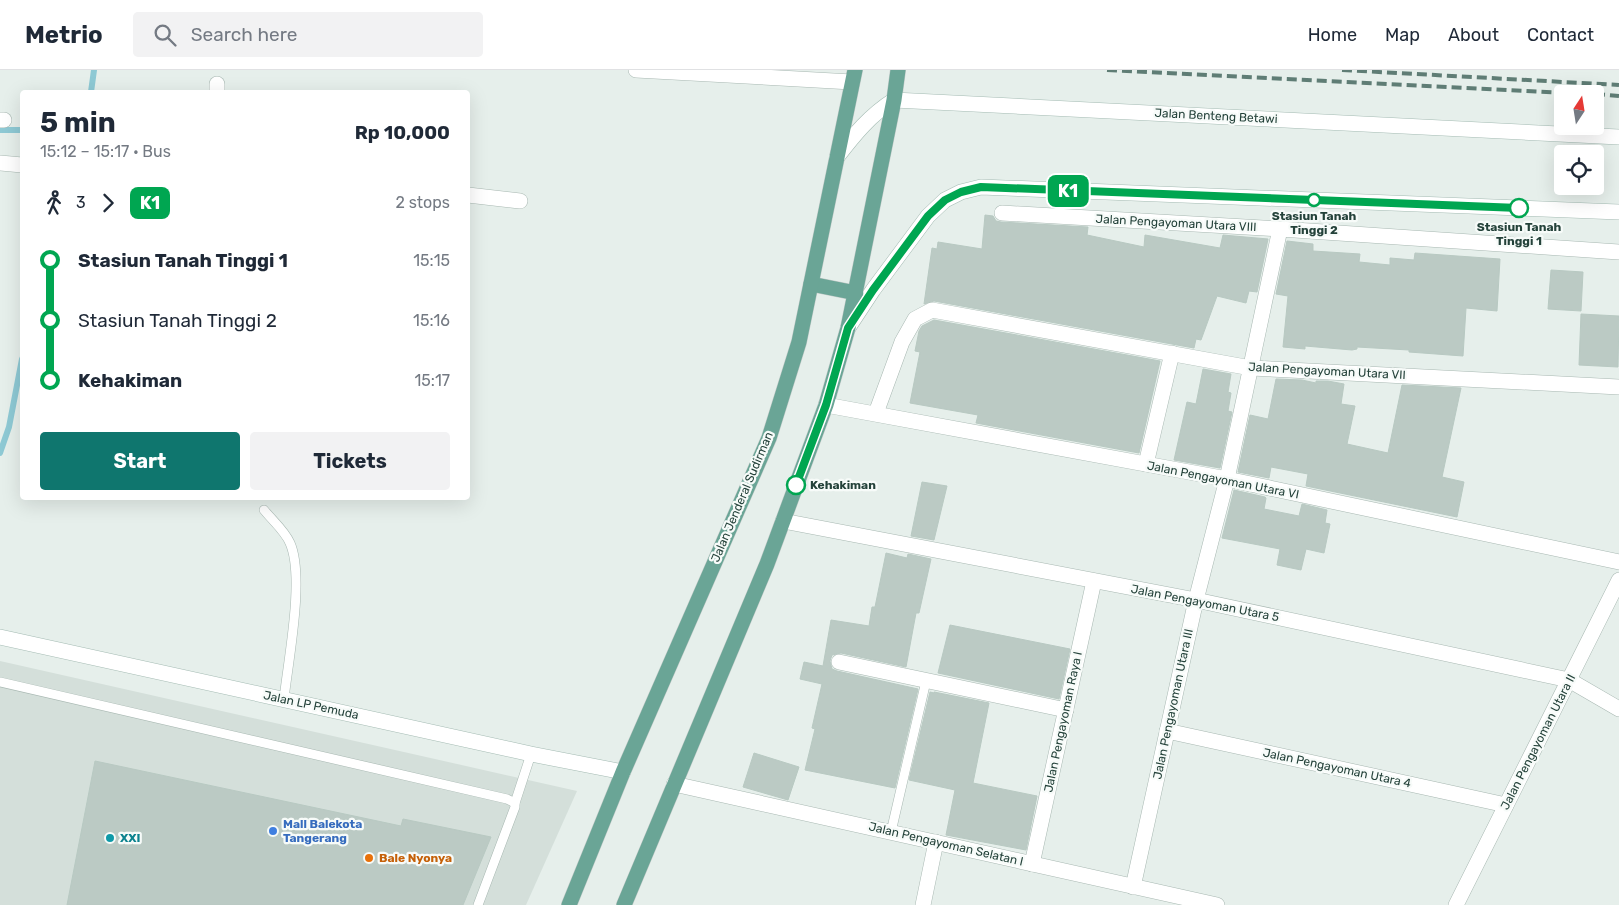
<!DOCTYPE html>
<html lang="en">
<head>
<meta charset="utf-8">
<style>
  :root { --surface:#fff; --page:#f2f2f3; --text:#1f2937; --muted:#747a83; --line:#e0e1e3; --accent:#0f766e }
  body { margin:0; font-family:Rubik,sans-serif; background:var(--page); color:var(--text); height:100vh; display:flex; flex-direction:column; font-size:19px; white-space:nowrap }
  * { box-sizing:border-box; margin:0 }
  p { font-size:16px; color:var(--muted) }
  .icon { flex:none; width:28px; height:28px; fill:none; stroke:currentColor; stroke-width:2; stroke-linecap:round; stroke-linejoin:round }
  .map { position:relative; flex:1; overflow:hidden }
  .sheet { position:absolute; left:20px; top:20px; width:450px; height:410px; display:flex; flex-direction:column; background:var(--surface); border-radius:5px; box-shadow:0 5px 20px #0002 }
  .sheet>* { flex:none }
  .badge { padding:0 10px; border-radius:8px; font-size:18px; line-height:32px }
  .needle { width:32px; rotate:12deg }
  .buttons { position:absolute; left:1554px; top:15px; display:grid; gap:10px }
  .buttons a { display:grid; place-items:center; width:50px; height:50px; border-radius:5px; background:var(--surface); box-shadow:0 5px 20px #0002; font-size:25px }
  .map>.badge { position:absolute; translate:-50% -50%; box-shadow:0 0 0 2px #fff }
  .legs { display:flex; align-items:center; gap:8px; height:55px; padding:0 20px; font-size:16px }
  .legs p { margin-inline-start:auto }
  .headline { display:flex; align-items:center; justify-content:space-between; height:85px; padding:0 20px }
  h1 { font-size:28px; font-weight:700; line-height:38px }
  .action { display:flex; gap:10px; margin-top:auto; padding:10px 20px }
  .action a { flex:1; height:58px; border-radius:5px; background:var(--accent); color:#fff; font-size:20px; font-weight:700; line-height:58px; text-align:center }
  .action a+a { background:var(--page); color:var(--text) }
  ul { padding:0 20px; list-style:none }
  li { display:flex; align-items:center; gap:18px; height:60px; font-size:19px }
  li i { display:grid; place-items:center; width:8px; height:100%; margin:0 6px; background:currentColor }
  li i::after { content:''; width:12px; height:12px; margin:-6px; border:4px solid; border-radius:50%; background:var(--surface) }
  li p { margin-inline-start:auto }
  li:first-child i { background:linear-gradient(#0000 50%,currentColor 0) }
  li:last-child i { background:linear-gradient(currentColor 50%,#0000 0) }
  header { display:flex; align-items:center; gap:30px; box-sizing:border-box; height:70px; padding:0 25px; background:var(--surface); border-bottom:1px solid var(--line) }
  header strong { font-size:24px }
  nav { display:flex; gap:28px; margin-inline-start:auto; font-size:18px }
  .search { width:350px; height:45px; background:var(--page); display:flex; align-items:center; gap:12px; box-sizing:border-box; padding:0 18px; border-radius:5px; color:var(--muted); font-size:19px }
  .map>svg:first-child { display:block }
</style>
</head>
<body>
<header>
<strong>Metrio</strong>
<div class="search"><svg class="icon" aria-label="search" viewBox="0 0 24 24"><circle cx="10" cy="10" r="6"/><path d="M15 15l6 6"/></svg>Search here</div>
<nav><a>Home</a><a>Map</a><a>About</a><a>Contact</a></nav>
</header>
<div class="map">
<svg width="1619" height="835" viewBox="0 0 1619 835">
  <rect width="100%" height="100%" fill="#e6efeb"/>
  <polygon fill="#d4dfda" points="0,591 577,721 526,835 0,835"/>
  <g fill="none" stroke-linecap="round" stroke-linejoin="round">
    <g stroke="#8ec9d4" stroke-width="6">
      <polyline points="91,22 94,0"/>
      <polyline points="0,60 22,60"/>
      <polyline points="0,383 9,357 22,289"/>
    </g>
  </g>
  <g fill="#bbcac4" stroke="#b8c9c2">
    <polygon points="985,145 993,146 996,151 1001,152 1088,157 1087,165 1144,177 1145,165 1220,178 1223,165 1268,169 1257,222 1249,221 1246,233 1217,226 1201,270 1196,269 1194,278 934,231 924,234 932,178 937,179 938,172 982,179"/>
    <polygon points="1287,171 1313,174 1313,181 1360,184 1359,192 1390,195 1390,188 1414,190 1415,183 1500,189 1497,241 1466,238 1463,286 1409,282 1409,280 1357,277 1357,279 1352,280 1305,276 1305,279 1283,277 1288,226 1276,224"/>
    <polygon points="1551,200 1583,202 1581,241 1548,239"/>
    <polygon points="1581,244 1619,246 1618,297 1579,295"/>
    <polygon points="934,250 1160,291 1139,383 976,353 978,345 910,333 920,282 915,281 919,261 922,256"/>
    <polygon points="1203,299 1231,304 1228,322 1231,323 1228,341 1232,342 1220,398 1174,390 1187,332 1196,334"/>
    <polygon points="1276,309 1302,310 1316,313 1316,311 1328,311 1344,314 1341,334 1355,336 1347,374 1388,383 1402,315 1461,318 1442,407 1464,412 1457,447 1306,416 1308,404 1271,397 1269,408 1238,402 1250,345 1268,349"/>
    <polygon points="922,412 947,416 934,470 911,466"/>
    <polygon points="1234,420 1265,427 1266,428 1264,439 1299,446 1302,434 1327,440 1325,453 1330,454 1324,483 1306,479 1301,500 1277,495 1280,479 1222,468"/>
    <polygon points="886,483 907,488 908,484 931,489 919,543 916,543 906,597 841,583 832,585 830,591 832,599 837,601 918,619 895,718 805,700 815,659 812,658 822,614 800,609 804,592 823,596 831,550 869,556 872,537 875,537"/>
    <polygon points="950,555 1070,579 1059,629 938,603"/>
    <polygon points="930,622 934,623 934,622 989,633 973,713 1037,726 1026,780 946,765 955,720 909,710"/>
    <polygon points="754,683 799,697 788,730 743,717"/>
    <polygon points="95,691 401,756 403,749 491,767 463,835 67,835"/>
  </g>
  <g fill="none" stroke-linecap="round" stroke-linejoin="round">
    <defs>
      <g id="lane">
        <path d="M264 440C272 450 285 461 290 473 305 507 288 591 284 629"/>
        <polyline points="0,612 507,729 515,733"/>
        <polyline points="891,762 926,611"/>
        <polyline points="478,835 515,737 515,733 531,684"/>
      </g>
      <g id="street">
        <polyline points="636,0 852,12"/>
        <polyline points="217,22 217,14"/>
        <polyline points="0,50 4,50"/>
        <polyline points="0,93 22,95"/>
        <polyline points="468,125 520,131"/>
        <polyline points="1002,143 1280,159 1619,182"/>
        <polyline points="826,335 1227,409 1619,492"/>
        <polyline points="876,343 902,272 915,249 932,240 1251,298 1619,317"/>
        <polyline points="1146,394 1172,283"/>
        <polyline points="783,451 1196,530 1569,610 1619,639"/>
        <polyline points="839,592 1066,640"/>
        <polyline points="1167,661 1506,735"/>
        <polyline points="674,714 1217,835"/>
        <polyline points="1032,794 1094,511"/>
        <polyline points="1133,817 1196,530 1227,409 1280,159"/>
        <polyline points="923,835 936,772"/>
        <polyline points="1456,835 1619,510"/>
      </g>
      <g id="secondary">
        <path d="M837 87C854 65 870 45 894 30L1619 67"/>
        <polyline points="848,258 873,220 928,146 945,130 961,122 981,117 1619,142"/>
        <polyline points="0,567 531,684 623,702"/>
      </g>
      <g id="primary">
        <polyline points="811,214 856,223"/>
        <polyline points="569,835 623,702 769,368 799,272 855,0"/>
        <polyline points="624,835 767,494 826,335 848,258 894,30 898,0"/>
      </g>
    </defs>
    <use href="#lane" stroke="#a8b8b2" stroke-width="10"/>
    <use href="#street" stroke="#a8b8b2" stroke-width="16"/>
    <use href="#secondary" stroke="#a4bbb3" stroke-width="16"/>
    <use href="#primary" stroke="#c2cac8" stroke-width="16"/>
    <use href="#lane" stroke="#fff" stroke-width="9"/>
    <use href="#street" stroke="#fff" stroke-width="15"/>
    <use href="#secondary" stroke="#fff" stroke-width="15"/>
    <use href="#primary" stroke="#6aa596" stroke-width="15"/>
    <g stroke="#5f7d75" stroke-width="4" stroke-dasharray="10 5" stroke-linecap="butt">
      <polyline points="1107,0 1586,24"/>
      <polyline points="1342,0 1619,15"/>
      <polyline points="1595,24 1619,26"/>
    </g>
  </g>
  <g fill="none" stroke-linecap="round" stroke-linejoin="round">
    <defs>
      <polyline id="line-1" points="796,415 826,335 848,258 873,220 928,146 945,130 961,122 981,117 1519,138"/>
    </defs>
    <use href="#line-1" stroke="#fff" stroke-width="11"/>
    <use href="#line-1" stroke="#00a651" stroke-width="8"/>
  </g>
  <g fill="#fff" stroke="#00a651" stroke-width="2.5">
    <circle cx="1314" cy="130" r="6"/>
    <circle cx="1519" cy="138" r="9"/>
    <circle cx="796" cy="415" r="9"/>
  </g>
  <circle fill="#3f7fe0" stroke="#f7fbf9" stroke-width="2" cx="273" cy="761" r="5"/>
  <circle fill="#0f9aa8" stroke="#f7fbf9" stroke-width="2" cx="110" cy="768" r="5"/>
  <circle fill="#e8710a" stroke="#f7fbf9" stroke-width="2" cx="369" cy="788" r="5"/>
  <g text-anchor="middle" stroke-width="4.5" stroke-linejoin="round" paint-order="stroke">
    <g font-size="12" fill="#24423a" stroke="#f7fbf9">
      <text transform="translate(1216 46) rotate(3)" y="4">Jalan Benteng Betawi</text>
      <text transform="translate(1176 153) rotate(3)" y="4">Jalan Pengayoman Utara VIII</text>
      <text transform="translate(1327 301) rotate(3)" y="4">Jalan Pengayoman Utara VII</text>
      <text transform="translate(1223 410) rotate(11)" y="4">Jalan Pengayoman Utara VI</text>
      <text transform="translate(742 427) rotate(-67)" y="4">Jalan Jenderal Sudirman</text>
      <text transform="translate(1205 533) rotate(11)" y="4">Jalan Pengayoman Utara 5</text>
      <text transform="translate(1173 634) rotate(-78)" y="4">Jalan Pengayoman Utara III</text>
      <text transform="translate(311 635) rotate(12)" y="4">Jalan LP Pemuda</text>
      <text transform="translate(1063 652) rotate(-78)" y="4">Jalan Pengayoman Raya I</text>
      <text transform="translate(1538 672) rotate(-63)" y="4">Jalan Pengayoman Utara II</text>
      <text transform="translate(1337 698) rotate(12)" y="4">Jalan Pengayoman Utara 4</text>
      <text transform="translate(946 774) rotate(13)" y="4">Jalan Pengayoman Selatan I</text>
    </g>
    <g font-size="12" font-weight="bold" fill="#24423a" stroke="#f7fbf9">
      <text x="1314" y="150">Stasiun Tanah<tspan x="1314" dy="14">Tinggi 2</tspan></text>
      <text x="1519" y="161">Stasiun Tanah<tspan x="1519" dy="14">Tinggi 1</tspan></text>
      <text x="810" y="419" text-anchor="start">Kehakiman</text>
    </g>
    <g font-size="12" font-weight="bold" fill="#366cbe" stroke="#f7fbf9" text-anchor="start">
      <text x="283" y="758">Mall Balekota<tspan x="283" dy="14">Tangerang</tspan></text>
    </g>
    <g font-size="12" font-weight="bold" fill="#0d838f" stroke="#f7fbf9" text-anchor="start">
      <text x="120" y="772">XXI</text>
    </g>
    <g font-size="12" font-weight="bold" fill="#c56008" stroke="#f7fbf9" text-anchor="start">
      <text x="379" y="792">Bale Nyonya</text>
    </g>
  </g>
</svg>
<div class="buttons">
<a><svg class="needle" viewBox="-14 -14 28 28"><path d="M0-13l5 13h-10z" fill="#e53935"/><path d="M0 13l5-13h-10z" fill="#747a83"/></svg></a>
<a><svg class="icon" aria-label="locate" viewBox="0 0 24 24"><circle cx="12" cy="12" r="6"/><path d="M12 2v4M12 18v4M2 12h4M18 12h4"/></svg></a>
</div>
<b class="badge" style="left:1068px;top:121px;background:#00a651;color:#fff">K1</b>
<section class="sheet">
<div class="headline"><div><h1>5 min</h1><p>15:12 – 15:17 · Bus</p></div><b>Rp 10,000</b></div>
<div class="legs"><svg class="icon" aria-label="walk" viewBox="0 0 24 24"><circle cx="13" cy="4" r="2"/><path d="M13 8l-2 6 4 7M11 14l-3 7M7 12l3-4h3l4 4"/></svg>3<svg class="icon" aria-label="forward" viewBox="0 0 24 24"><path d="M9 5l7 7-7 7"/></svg><b class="badge" style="background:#00a651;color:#fff">K1</b><p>2 stops</p></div>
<ul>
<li><i style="color:#00a651"></i><b>Stasiun Tanah Tinggi 1</b><p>15:15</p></li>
<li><i style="color:#00a651"></i><span>Stasiun Tanah Tinggi 2</span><p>15:16</p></li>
<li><i style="color:#00a651"></i><b>Kehakiman</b><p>15:17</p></li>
</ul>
<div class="action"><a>Start</a><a>Tickets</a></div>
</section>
</div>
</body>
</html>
